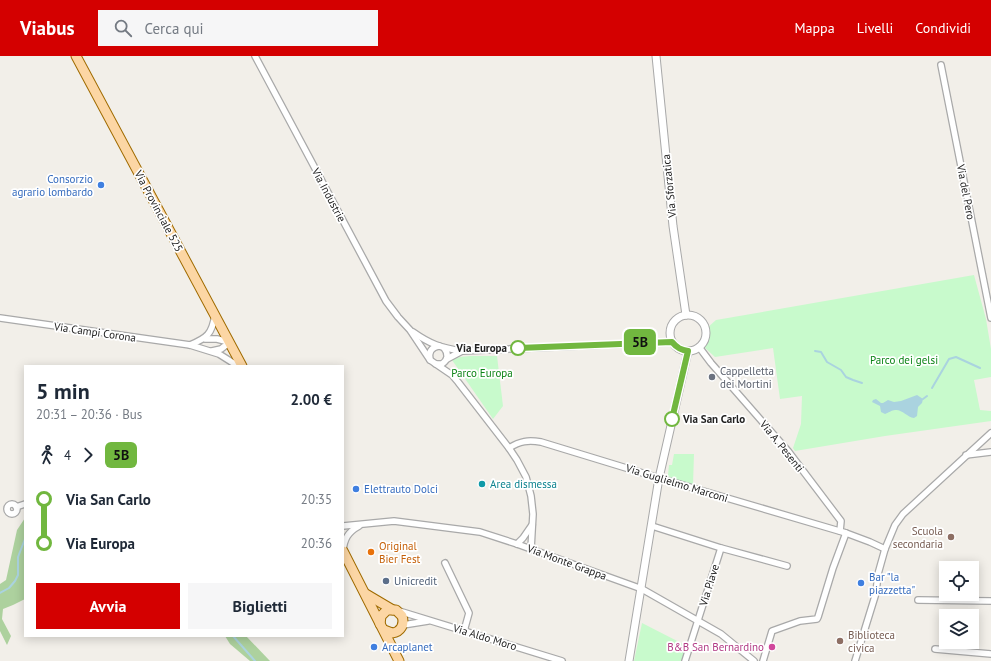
<!DOCTYPE html>
<html lang="it">
<head>
<meta charset="utf-8">
<style>
  :root { --surface:#fff; --page:#f6f6f7; --text:#1f2937; --muted:#747a83; --accent:#d40000 }
  body { margin:0; font-family:"PT Sans",sans-serif; background:var(--page); color:var(--text); height:100vh; display:flex; flex-direction:column; font-size:15px; white-space:nowrap }
  * { box-sizing:border-box; margin:0 }
  p { font-size:13px; color:var(--muted) }
  .icon { flex:none; width:22px; height:22px; fill:none; stroke:currentColor; stroke-width:2; stroke-linecap:round; stroke-linejoin:round }
  .map { position:relative; flex:1; overflow:hidden }
  .side { position:absolute; left:24px; top:309px; width:320px; height:272px; display:flex; flex-direction:column; background:var(--surface); border-radius:0px; box-shadow:0 2px 10px #0003 }
  .side>* { flex:none }
  .badge { padding:0 8px; border-radius:6px; font-size:14px; line-height:26px }
  .tools { position:absolute; left:939px; top:505px; display:grid; gap:8px }
  .tools a { display:grid; place-items:center; width:40px; height:40px; border-radius:0px; background:var(--surface); box-shadow:0 2px 10px #0003; font-size:20px }
  .map>.badge { position:absolute; translate:-50% -50%; box-shadow:0 0 0 2px #fff }
  .legs { display:flex; align-items:center; gap:6px; height:44px; padding:0 12px; font-size:13px }
  .legs p { margin-inline-start:auto }
  .headline { display:flex; align-items:center; justify-content:space-between; height:68px; padding:0 12px }
  h1 { font-size:22px; font-weight:700; line-height:30px }
  .cta { display:flex; gap:8px; margin-top:auto; padding:8px 12px }
  .cta a { flex:1; height:46px; border-radius:0px; background:var(--accent); color:#fff; font-size:16px; font-weight:700; line-height:46px; text-align:center }
  .cta a+a { background:var(--page); color:var(--text) }
  ul { padding:0 12px; list-style:none }
  li { display:flex; align-items:center; gap:14px; height:44px; font-size:15px }
  li i { display:grid; place-items:center; width:6px; height:100%; margin:0 5px; background:currentColor }
  li i::after { content:''; width:10px; height:10px; margin:-5px; border:3px solid; border-radius:50%; background:var(--surface) }
  li p { margin-inline-start:auto }
  li:first-child i { background:linear-gradient(#0000 50%,currentColor 0) }
  li:last-child i { background:linear-gradient(currentColor 50%,#0000 0) }
  header { display:flex; align-items:center; gap:24px; box-sizing:border-box; height:56px; padding:0 20px; background:var(--accent); color:#fff }
  header strong { font-size:19px }
  nav { display:flex; gap:22px; margin-inline-start:auto; font-size:14px }
  .search { width:280px; height:36px; background:var(--page); display:flex; align-items:center; gap:10px; box-sizing:border-box; padding:0 14px; border-radius:0px; color:var(--muted); font-size:15px }
  .map>svg:first-child { display:block }
</style>
</head>
<body>
<header>
<strong>Viabus</strong>
<div class="search"><svg class="icon" aria-label="search" viewBox="0 0 24 24"><circle cx="10" cy="10" r="6"/><path d="M15 15l6 6"/></svg>Cerca qui</div>
<nav><a>Mappa</a><a>Livelli</a><a>Condividi</a></nav>
</header>
<div class="map">
<svg width="991" height="605" viewBox="0 0 991 605">
  <rect width="100%" height="100%" fill="#f2efe9"/>
  <g fill="#add19e">
    <polygon points="25,462 25,543 13,549 3,553 2,563 11,580 7,589 0,575 0,528 6,524 17,474"/>
    <polygon points="225,580 246,580 270,605 250,605 230,588"/>
  </g>
  <g fill="#c8facc">
    <polygon points="974,219 986,263 991,293 991,321 974,324 980,354 991,355 991,365 885,380 795,395 793,392 801,368 802,340 780,343 773,292 715,301 704,291 707,282 707,272 716,264"/>
    <polygon points="470,300 497,300 503,350 493,363 452,304 460,301"/>
    <polygon points="674,398 694,398 693,429 670,422 668,419 669,409 672,409"/>
    <polygon points="642,567 687,590 682,605 634,605"/>
  </g>
  <path fill="#aad3df" d="M917 339 923 343 922 347 918 351 917 360 914 362C907 361 902 353 895 354 892 354 888 357 885 358L881 356 880 350 872 346 873 344 876 343 881 347H883L888 344 894 346 901 345Z"/>
  <g fill="none" stroke-linecap="round" stroke-linejoin="round">
    <g stroke="#aad3df" stroke-width="2">
      <polyline points="815,295 821,296 827,306 841,314 846,321 853,324 862,327"/>
      <polyline points="932,332 949,303 956,301 980,312"/>
      <polyline points="923,343 927,340"/>
      <polyline points="0,537 9,532 15,525 18,519 18,501 25,483"/>
      <polyline points="233,580 255,605"/>
    </g>
    <defs>
      <g id="minor">
        <polyline points="255,0 386,245 398,261 410,274 430,304 452,319 458,326 509,392 517,404 526,421 531,440 533,458 531,493"/>
        <polyline points="941,9 991,262"/>
        <polyline points="0,262 190,289 219,298 238,310"/>
        <path d="M413 276C430 288 441 292 462 295L672 286"/>
        <polyline points="205,283 217,283 229,286"/>
        <path d="M190 289C207 282 212 278 215 259"/>
        <polyline points="699,291 711,307 788,395 841,465 840,475"/>
        <polyline points="212,295 221,293 230,286"/>
        <polyline points="447,303 462,295"/>
        <path d="M430 304C428 297 431 291 439 290"/>
        <path d="M436 308H442C448 304 449 298 444 292"/>
        <path d="M509 392C520 385 528 384 541 386L659 422 846 477 870 486 885 493"/>
        <polyline points="966,399 991,396"/>
        <circle cx="12" cy="453" r="5"/>
        <polyline points="16,451 25,448"/>
        <polyline points="343,470 394,465 480,476 517,488 642,533 721,578 754,605"/>
        <polyline points="652,470 721,492 787,510"/>
        <polyline points="517,488 523,482 532,469"/>
        <path d="M343 495C344 483 348 476 359 470"/>
        <polyline points="445,507 469,557 464,575"/>
        <polyline points="918,544 991,545"/>
        <polyline points="399,555 562,605"/>
        <polyline points="403,569 428,565"/>
        <polyline points="935,593 991,598"/>
        <polyline points="685,605 721,492"/>
        <polyline points="763,605 772,575 800,565 817,563 818,561 833,512 846,477"/>
        <polyline points="855,605 876,537 878,518 885,493 895,469 903,458 991,377"/>
      </g>
      <g id="tertiary">
        <polyline points="656,0 673,170 686,259"/>
        <circle cx="688" cy="277" r="18"/>
        <polyline points="629,605 659,422 688,295"/>
      </g>
      <g id="primary">
        <polyline points="76,0 242,310"/>
        <polyline points="343,495 399,605"/>
        <polyline points="366,538 393,554"/>
        <path d="M380 568 381 560 387 554H396L402 560C405 568 401 576 392 577L384 574"/>
      </g>
    </defs>
    <use href="#minor" stroke="#a9a9a9" stroke-width="8"/>
    <use href="#tertiary" stroke="#a9a9a9" stroke-width="9"/>
    <use href="#primary" stroke="#a06b00" stroke-width="11"/>
    <use href="#minor" stroke="#fff" stroke-width="5.5"/>
    <use href="#tertiary" stroke="#fff" stroke-width="7"/>
    <use href="#primary" stroke="#fcd6a4" stroke-width="9"/>
  </g>
  <g fill="none" stroke-linecap="round" stroke-linejoin="round">
    <defs>
      <path id="line-1" d="M518 292 672 286C677 292 681 294 688 295L672 363"/>
    </defs>
    <use href="#line-1" stroke="#fff" stroke-width="9"/>
    <use href="#line-1" stroke="#71b73f" stroke-width="6"/>
  </g>
  <g fill="#3f7fe0" stroke="#fff" stroke-width="1.5">
    <circle cx="101" cy="129" r="4"/>
    <circle cx="356" cy="433" r="4"/>
    <circle cx="861" cy="527" r="4"/>
    <circle cx="374" cy="591" r="4"/>
  </g>
  <g fill="#fff" stroke="#71b73f" stroke-width="2">
    <circle cx="518" cy="292" r="7"/>
    <circle cx="672" cy="363" r="7"/>
  </g>
  <circle fill="#6b7280" stroke="#fff" stroke-width="1.5" cx="712" cy="321" r="4"/>
  <circle fill="#0f9aa8" stroke="#fff" stroke-width="1.5" cx="482" cy="428" r="4"/>
  <g fill="#8d6e63" stroke="#fff" stroke-width="1.5">
    <circle cx="951" cy="481" r="4"/>
    <circle cx="840" cy="585" r="4"/>
  </g>
  <circle fill="#e8710a" stroke="#fff" stroke-width="1.5" cx="371" cy="496" r="4"/>
  <circle fill="#5c6f8a" stroke="#fff" stroke-width="1.5" cx="386" cy="525" r="4"/>
  <circle fill="#d1479c" stroke="#fff" stroke-width="1.5" cx="772" cy="591" r="4"/>
  <g text-anchor="middle" stroke-width="3.5" stroke-linejoin="round" paint-order="stroke">
    <g font-size="11" fill="#366cbe" stroke="#fff" text-anchor="start">
      <text x="93" y="127" text-anchor="end">Consorzio<tspan x="93" dy="13">agrario lombardo</tspan></text>
      <text x="364" y="437">Elettrauto Dolci</text>
      <text x="869" y="525">Bar "la<tspan x="869" dy="13">piazzetta"</tspan></text>
      <text x="382" y="595">Arcaplanet</text>
    </g>
    <g font-size="11" fill="#222" stroke="#fff">
      <text transform="translate(669 130) rotate(-96)" y="4">Via Sforzatica</text>
      <text transform="translate(966 136) rotate(79)" y="4">Via del Pero</text>
      <text transform="translate(329 139) rotate(62)" y="4">Via Industrie</text>
      <text transform="translate(159 155) rotate(62)" y="4">Via Provinciale 525</text>
      <text transform="translate(95 276) rotate(8)" y="4">Via Campi Corona</text>
      <text transform="translate(782 390) rotate(51)" y="4">Via A. Pesenti</text>
      <text transform="translate(677 427) rotate(17)" y="4">Via Guglielmo Marconi</text>
      <text transform="translate(567 506) rotate(20)" y="4">Via Monte Grappa</text>
      <text transform="translate(709 529) rotate(-73)" y="4">Via Piave</text>
      <text transform="translate(485 581) rotate(17)" y="4">Via Aldo Moro</text>
    </g>
    <g font-size="11" font-weight="bold" fill="#222" stroke="#fff" text-anchor="end">
      <text x="507" y="296">Via Europa</text>
      <text x="683" y="367" text-anchor="start">Via San Carlo</text>
    </g>
    <g font-size="11" fill="#0c8416" stroke="#fff">
      <text x="904" y="308">Parco dei gelsi</text>
      <text x="482" y="321">Parco Europa</text>
    </g>
    <g font-size="11" fill="#5b616d" stroke="#fff" text-anchor="start">
      <text x="720" y="319">Cappelletta<tspan x="720" dy="13">dei Mortini</tspan></text>
    </g>
    <g font-size="11" fill="#0d838f" stroke="#fff" text-anchor="start">
      <text x="490" y="432">Area dismessa</text>
    </g>
    <g font-size="11" fill="#785e54" stroke="#fff" text-anchor="end">
      <text x="943" y="479">Scuola<tspan x="943" dy="13">secondaria</tspan></text>
      <text x="848" y="583" text-anchor="start">Biblioteca<tspan x="848" dy="13">civica</tspan></text>
    </g>
    <g font-size="11" fill="#c56008" stroke="#fff" text-anchor="start">
      <text x="379" y="494">Original<tspan x="379" dy="13">Bier Fest</tspan></text>
    </g>
    <g font-size="11" fill="#4e5e75" stroke="#fff" text-anchor="start">
      <text x="394" y="529">Unicredit</text>
    </g>
    <g font-size="11" fill="#b23c85" stroke="#fff" text-anchor="end">
      <text x="764" y="595">B&amp;B San Bernardino</text>
    </g>
  </g>
</svg>
<div class="tools">
<a><svg class="icon" aria-label="locate" viewBox="0 0 24 24"><circle cx="12" cy="12" r="6"/><path d="M12 2v4M12 18v4M2 12h4M18 12h4"/></svg></a>
<a><svg class="icon" aria-label="layers" viewBox="0 0 24 24"><path d="M12 4l9 5-9 5-9-5zM3 14l9 5 9-5"/></svg></a>
</div>
<b class="badge" style="left:640px;top:286px;background:#71b73f;color:#111">5B</b>
<section class="side">
<div class="headline"><div><h1>5 min</h1><p>20:31 – 20:36 · Bus</p></div><b>2.00 €</b></div>
<div class="legs"><svg class="icon" aria-label="walk" viewBox="0 0 24 24"><circle cx="13" cy="4" r="2"/><path d="M13 8l-2 6 4 7M11 14l-3 7M7 12l3-4h3l4 4"/></svg>4<svg class="icon" aria-label="forward" viewBox="0 0 24 24"><path d="M9 5l7 7-7 7"/></svg><b class="badge" style="background:#71b73f;color:#111">5B</b></div>
<ul>
<li><i style="color:#71b73f"></i><b>Via San Carlo</b><p>20:35</p></li>
<li><i style="color:#71b73f"></i><b>Via Europa</b><p>20:36</p></li>
</ul>
<div class="cta"><a>Avvia</a><a>Biglietti</a></div>
</section>
</div>
</body>
</html>
